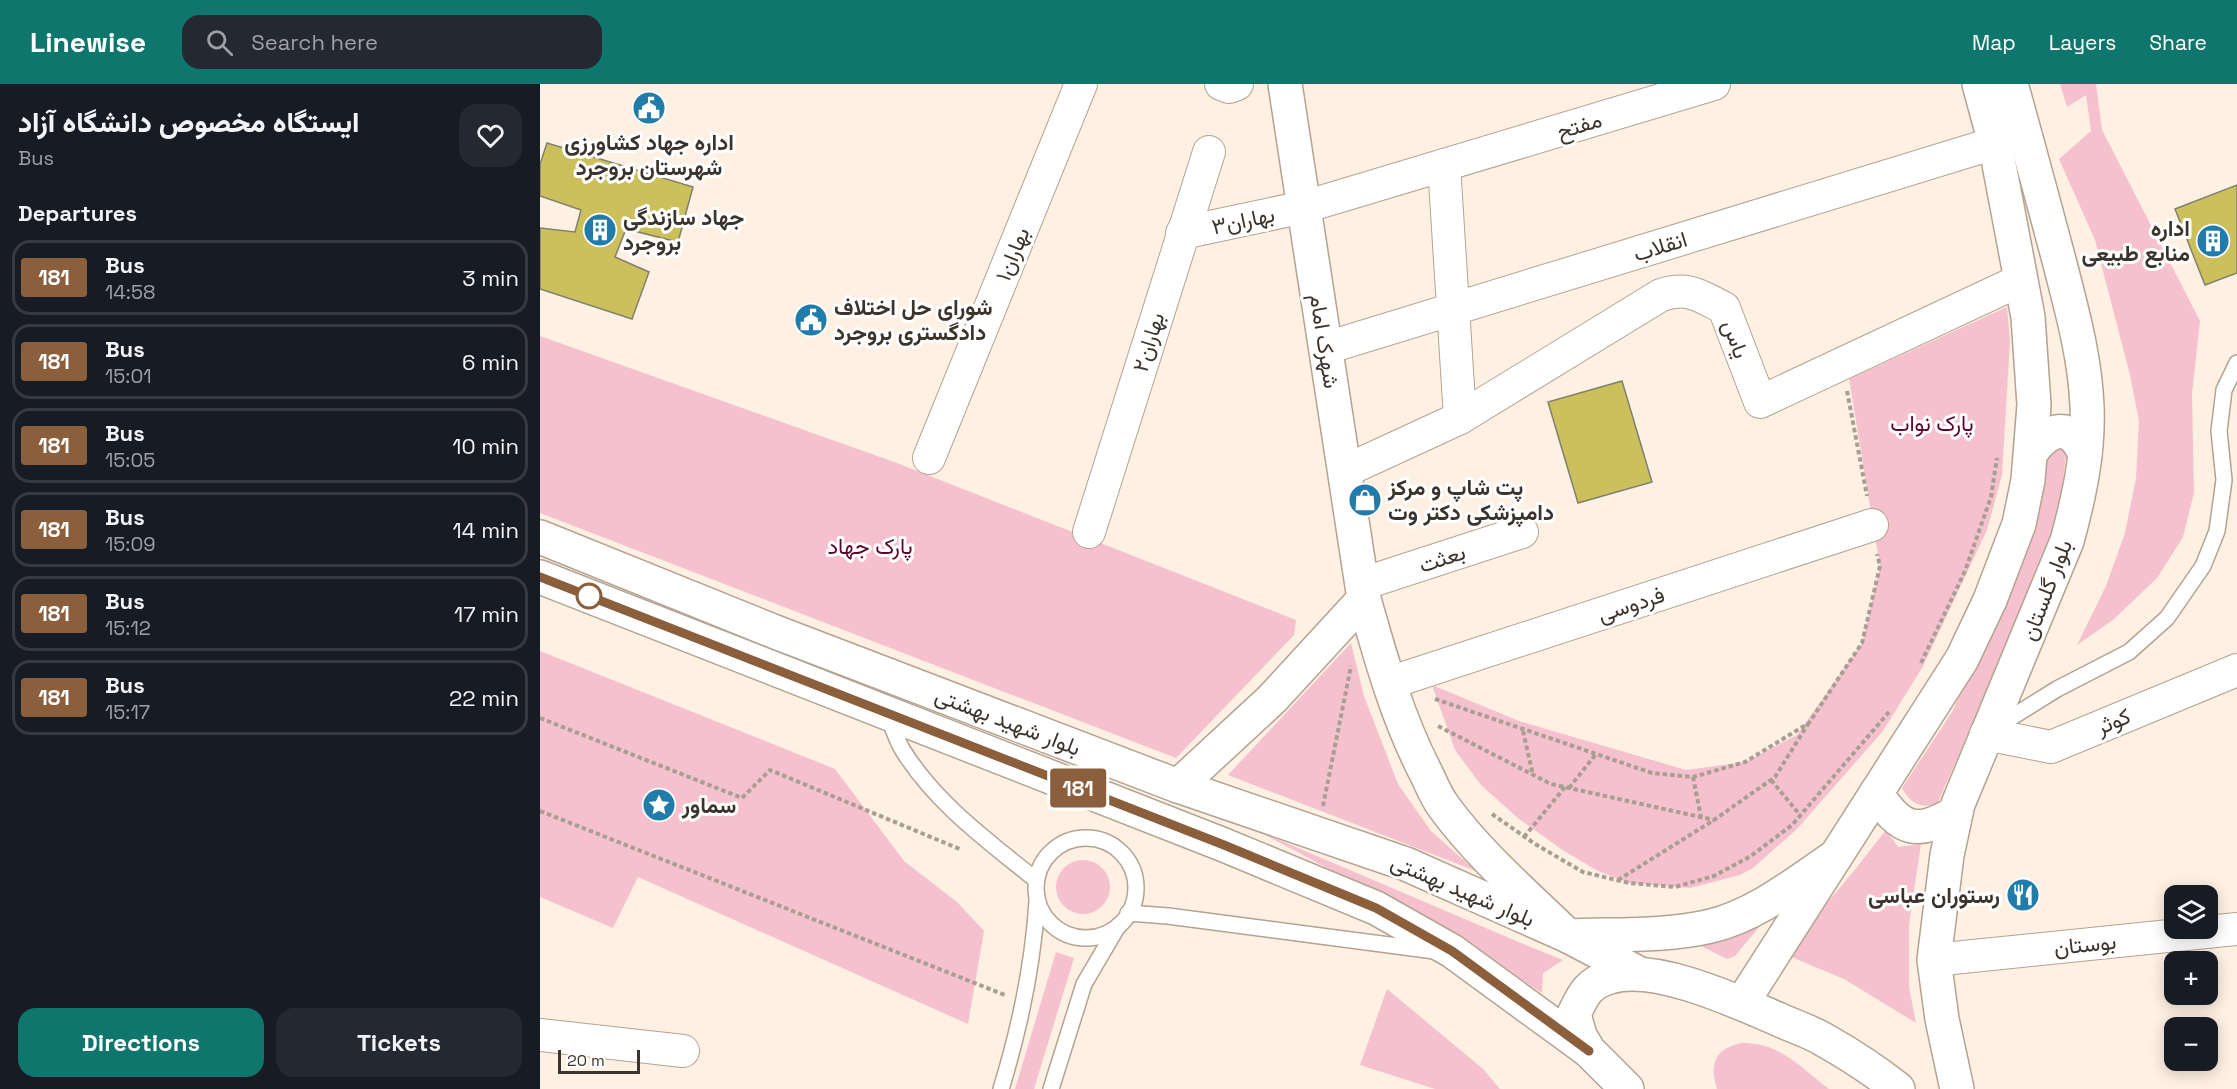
<!DOCTYPE html>
<html lang="en">
<head>
<meta charset="utf-8">
<style>
  :root { --surface:#171b24; --page:#242831; --text:#f1f3f6; --muted:#9ea1a6; --line:#363941; --accent:#0f766e }
  body { margin:0; font-family:"Space Grotesk",Vazirmatn,sans-serif; background:var(--page); color:var(--text); height:100vh; display:flex; flex-direction:column; font-size:22px; white-space:nowrap }
  * { box-sizing:border-box; margin:0 }
  p { font-size:20px; color:var(--muted) }
  .icon { flex:none; width:33px; height:33px; fill:none; stroke:currentColor; stroke-width:2; stroke-linecap:round; stroke-linejoin:round }
  .map { position:relative; flex:1; overflow:hidden }
  .details { display:flex; flex-direction:column; background:var(--surface); width:540px }
  .details>* { flex:none }
  .badge { padding:0 12px; border-radius:4px; font-size:21px; line-height:39px }
  .tools { position:absolute; left:1624px; top:801px; display:grid; gap:12px }
  .tools a { display:grid; place-items:center; width:54px; height:54px; border-radius:12px; background:var(--surface); box-shadow:0 3px 15px #0003; font-size:30px }
  .scale { position:absolute; left:18px; bottom:15px; width:82px; box-sizing:border-box; padding-left:6px; border:3px solid #3b342d; border-top:0; font-size:16px; line-height:21px; white-space:nowrap; color:#3b342d; -webkit-text-stroke:4px #fff; paint-order:stroke }
  .map>.badge { position:absolute; translate:-50% -50%; box-shadow:0 0 0 3px #fff }
  h2 { padding:0 18px; font-size:22px; line-height:54px }
  .round { display:grid; place-items:center; flex:none; width:63px; height:63px; border-radius:18px; background:var(--page) }
  .headline { display:flex; align-items:center; justify-content:space-between; height:102px; padding:0 18px }
  h1 { font-size:28px; font-weight:800; line-height:45px }
  .primary-button { display:flex; gap:12px; margin-top:auto; padding:12px 18px }
  .primary-button a { flex:1; height:69px; border-radius:18px; background:var(--accent); color:#fff; font-size:24px; font-weight:800; line-height:69px; text-align:center }
  .primary-button a+a { background:var(--page); color:var(--text) }
  ul { padding:0; list-style:none }
  li { display:flex; align-items:center; gap:18px; height:75px; margin:0 12px 9px; padding:0 6px; border:3px solid var(--line); border-radius:18px }
  li div { flex:1 }
  li b { display:block; font-size:22px }
  li em { font-style:normal }
  li .badge { min-width:66px; font-weight:700; text-align:center }
  header { display:flex; align-items:center; gap:36px; box-sizing:border-box; height:84px; padding:0 30px; background:var(--accent); color:#fff }
  header strong { font-size:28px }
  nav { display:flex; gap:33px; margin-inline-start:auto; font-size:21px }
  .search { width:420px; height:54px; background:var(--page); display:flex; align-items:center; gap:15px; box-sizing:border-box; padding:0 21px; border-radius:18px; color:var(--muted); font-size:22px }
  main { display:flex; flex:1; min-height:0 }
  .map>svg:first-child { display:block }
</style>
</head>
<body>
<header>
<strong>Linewise</strong>
<div class="search"><svg class="icon" aria-label="search" viewBox="0 0 24 24"><circle cx="10" cy="10" r="6"/><path d="M15 15l6 6"/></svg>Search here</div>
<nav><a>Map</a><a>Layers</a><a>Share</a></nav>
</header>
<main>
<section class="details">
<div class="headline"><div><h1>ایستگاه مخصوص دانشگاه آزاد</h1><p>Bus</p></div><a class="round"><svg class="icon" aria-label="heart" viewBox="0 0 24 24"><path d="M12 20l-8-8c-3-5 5-10 8-4 3-6 11-1 8 4z"/></svg></a></div>
<h2>Departures</h2>
<ul>
<li><span class="badge" style="background:#8b5e3c;color:#fff">181</span><div><b>Bus</b><p>14:58</p></div><em>3 min</em></li>
<li><span class="badge" style="background:#8b5e3c;color:#fff">181</span><div><b>Bus</b><p>15:01</p></div><em>6 min</em></li>
<li><span class="badge" style="background:#8b5e3c;color:#fff">181</span><div><b>Bus</b><p>15:05</p></div><em>10 min</em></li>
<li><span class="badge" style="background:#8b5e3c;color:#fff">181</span><div><b>Bus</b><p>15:09</p></div><em>14 min</em></li>
<li><span class="badge" style="background:#8b5e3c;color:#fff">181</span><div><b>Bus</b><p>15:12</p></div><em>17 min</em></li>
<li><span class="badge" style="background:#8b5e3c;color:#fff">181</span><div><b>Bus</b><p>15:17</p></div><em>22 min</em></li>
</ul>
<div class="primary-button"><a>Directions</a><a>Tickets</a></div>
</section>
<div class="map">
<svg width="1697" height="1005" viewBox="0 0 1697 1005">
  <rect width="100%" height="100%" fill="#fef0e2"/>
  <g fill="#f6c1ce">
    <polygon points="1520,0 1556,0 1562,46 1660,237 1652,310 1654,409 1643,453 1617,494 1573,536 1537,561 1566,502 1585,449 1596,394 1599,337 1590,291 1555,156 1519,75 1551,47 1546,11 1527,23"/>
    <polygon points="1467,223 1470,256 1462,391 1447,446 1382,584 1343,647 1257,745 1213,784 1200,791 1150,804 1089,799 1058,787 1024,767 979,735 941,701 915,666 892,601 979,637 1146,686 1205,678 1257,651 1322,559 1340,482 1309,295"/>
    <polygon points="0,252 357,379 756,536 754,551 636,674 0,429"/>
    <path d="M1508 364H1527L1519 427 1511 454 1485 522 1397 720C1381 725 1370 719 1362 704L1412 628 1478 485 1497 425 1507 383Z"/>
    <polygon points="811,559 824,612 858,700 891,747 936,787 688,691"/>
    <polygon points="0,567 295,685 364,777 417,818 444,847 428,940 98,793 73,844 0,813"/>
    <polygon points="716,746 981,859 1023,876 1003,889 1002,909 918,854"/>
    <polygon points="1346,746 1358,763 1381,760 1369,841 1369,903 1376,939 1304,895 1244,870 1313,788"/>
    <circle cx="543" cy="803" r="27"/>
    <polygon points="1229,831 1195,872 1187,875 1151,857"/>
    <polygon points="516,868 534,874 494,1005 475,1005"/>
    <polygon points="847,905 943,985 960,1005 895,1005 820,981"/>
    <path d="M1201 959C1240 958 1260 983 1289 1005H1177C1169 980 1175 965 1201 959Z"/>
  </g>
  <g fill="#ccc05c" stroke="#83816c" stroke-width="1.5">
    <polygon points="7,59 153,103 138,158 86,145 75,173 109,188 92,235 0,205 0,144 35,148 41,126 0,112 0,80"/>
    <polygon points="1697,101 1697,189 1665,201 1635,125"/>
    <polygon points="1082,297 1112,398 1038,419 1008,318"/>
  </g>
  <g fill="none" stroke-linecap="round" stroke-linejoin="round">
    <defs>
      <g id="lane">
        <path d="M348 631C352 642 356 655 362 665 395 719 448 757 496 796"/>
        <polyline points="1456,643 1517,605 1589,568 1627,534 1663,482 1677,447 1684,396 1679,347 1684,306 1697,279"/>
        <circle cx="546" cy="804" r="50"/>
        <polyline points="588,829 628,832 895,867"/>
        <path d="M461 1005C480 943 493 881 497 817"/>
        <polyline points="511,1005 544,900 578,842"/>
      </g>
      <g id="street">
        <polyline points="681,0 689,3 697,0"/>
        <polyline points="904,81 920,334"/>
        <polyline points="642,149 764,123 1174,0"/>
        <polyline points="786,264 1455,59"/>
        <polyline points="389,374 541,0"/>
        <path d="M805 387 920 334 1121 211C1149 202 1160 212 1184 224L1220 318 1481 196"/>
        <polyline points="549,448 669,68"/>
        <polyline points="822,500 982,448"/>
        <polyline points="849,599 1332,441"/>
        <polyline points="1446,650 1511,663 1697,586"/>
        <polyline points="1394,876 1697,845"/>
        <polyline points="0,951 143,967"/>
      </g>
      <g id="secondary">
        <path d="M745 0 824 515C841 575 858 636 887 691 892 702 897 714 904 723 939 771 985 810 1028 852 1075 850 1125 853 1171 842 1217 831 1257 798 1296 772"/>
        <path d="M1491 369C1508 343 1532 337 1545 371"/>
        <polyline points="638,702 732,615 824,515"/>
        <path d="M1336 709C1361 747 1377 752 1416 728"/>
        <polyline points="1202,919 1422,575 1450,516 1479,440 1488,396 1494,321 1488,233 1455,59 1439,0"/>
        <path d="M1417 1005 1402 935 1394 876 1407 771 1418 720 1527 457C1539 413 1549 368 1547 322 1545 273 1532 227 1520 180 1504 120 1488 60 1471 0"/>
      </g>
      <g id="primary">
        <polyline points="0,453 238,549 638,702 866,780 1028,852 1100,890"/>
        <polyline points="0,493 684,761 836,824 912,867 1049,967"/>
        <path d="M1087 1005 1049 967 1040 952 1034 930C1043 911 1048 899 1070 893 1115 879 1198 918 1240 936 1255 943 1272 948 1286 957 1311 971 1335 987 1358 1005"/>
      </g>
    </defs>
    <use href="#lane" stroke="#b3a392" stroke-width="18"/>
    <use href="#street" stroke="#b3a392" stroke-width="34"/>
    <use href="#secondary" stroke="#b3a392" stroke-width="36"/>
    <use href="#primary" stroke="#b3a392" stroke-width="36"/>
    <g stroke="#a99e93" stroke-width="4" stroke-dasharray="4.5 3" stroke-linecap="butt">
      <polyline points="1307,307 1327,412"/>
      <polyline points="1381,579 1425,487 1451,413 1457,374"/>
      <polyline points="895,615 1112,689 1153,693 1205,678 1269,639 1322,559 1340,482 1337,470"/>
      <polyline points="0,634 202,714 230,686 422,766"/>
      <polyline points="898,642 1011,700 1174,736"/>
      <polyline points="983,647 993,691"/>
      <polyline points="1153,693 1161,733"/>
      <polyline points="1231,696 1260,731"/>
      <polyline points="1029,704 1056,670"/>
      <polyline points="783,722 811,582"/>
      <polyline points="0,727 465,911"/>
      <polyline points="952,730 995,760 1043,788 1089,799 1135,803 1174,792 1211,772 1252,741 1349,628"/>
      <polyline points="984,753 1025,703"/>
      <polyline points="1078,796 1174,736 1235,693 1268,640"/>
    </g>
    <use href="#lane" stroke="#fff" stroke-width="15"/>
    <use href="#street" stroke="#fff" stroke-width="32"/>
    <use href="#secondary" stroke="#fff" stroke-width="33"/>
    <use href="#primary" stroke="#fff" stroke-width="33"/>
  </g>
  <g fill="none" stroke-linecap="round" stroke-linejoin="round">
    <defs>
      <polyline id="line" points="0,493 684,761 836,824 912,867 1049,967"/>
    </defs>
    <use href="#line" stroke="#fff" stroke-width="14"/>
    <use href="#line" stroke="#8b5e3c" stroke-width="9"/>
  </g>
  <defs>
    <symbol id="civic-disc" viewBox="-11 -11 22 22"><circle r="9.5" fill="#217caa" stroke="#fff"/><path d="M-.6-6.5H3V-4.5H.6V-3L4-1V1h2V6H-6V1h2V-1L-.6-3ZM-1.2 2.5V6h2.4V2.5Z" fill="#fff"/></symbol>
    <symbol id="building-disc" viewBox="-11 -11 22 22"><circle r="9.5" fill="#217caa" stroke="#fff"/><path d="M-4-6H4V6H1V3H-1V6H-4ZM-2.5-4.3h1.7v1.8h-1.7ZM.8-4.3h1.7v1.8H.8ZM-2.5-1h1.7V.8h-1.7ZM.8-1h1.7V.8H.8Z" fill="#fff"/></symbol>
    <symbol id="shop-disc" viewBox="-11 -11 22 22"><circle r="9.5" fill="#217caa" stroke="#fff"/><path d="M-5-2.5h2.3a2.7 3.5 0 0 1 5.4 0H5L5.5 6h-11ZM-1.5-2.5h3a1.5 2.3 0 0 0-3 0Z" fill="#fff"/></symbol>
    <symbol id="sight-disc" viewBox="-11 -11 22 22"><circle r="9.5" fill="#217caa" stroke="#fff"/><path d="M0-6L1.8-2.2L6-1.7L2.9 1.2L3.7 5.4L0 3.3L-3.7 5.4L-2.9 1.2L-6-1.7L-1.8-2.2Z" fill="#fff"/></symbol>
    <symbol id="restaurant-disc" viewBox="-11 -11 22 22"><circle r="9.5" fill="#217caa" stroke="#fff"/><path d="M-5-6h1v4h1v-4h1v4h1v-4h1v5L-1.5 .5V6h-2V.5L-5-1ZM5-6V6H3V1.5H1.5Q1.5-4 5-6Z" fill="#fff"/></symbol>
  </defs>
  <g fill-rule="evenodd">
    <use href="#civic-disc" x="90" y="5" width="38" height="38"/>
    <use href="#building-disc" x="41" y="127" width="38" height="38"/>
    <use href="#building-disc" x="1654" y="138" width="38" height="38"/>
    <use href="#civic-disc" x="252" y="217" width="38" height="38"/>
    <use href="#shop-disc" x="806" y="397" width="38" height="38"/>
    <use href="#sight-disc" x="100" y="702" width="38" height="38"/>
    <use href="#restaurant-disc" x="1464" y="792" width="38" height="38"/>
  </g>
  <circle fill="#fff" stroke="#8b5e3c" stroke-width="3" cx="49" cy="512" r="12"/>
  <g text-anchor="middle" stroke-width="6" stroke-linejoin="round" paint-order="stroke">
    <g font-size="22" fill="#3b342d" stroke="#fff">
      <text transform="translate(1039 41) rotate(-17)" y="8">مفتح</text>
      <text transform="translate(703 136) rotate(-12)" y="8">بهاران۳</text>
      <text transform="translate(1120 162) rotate(-17)" y="8">انقلاب</text>
      <text transform="translate(472 170) rotate(-68)" y="8">بهاران۱</text>
      <text transform="translate(1196 255) rotate(70)" y="8">یاس</text>
      <text transform="translate(785 257) rotate(81)" y="8">شهرک امام</text>
      <text transform="translate(608 258) rotate(-73)" y="8">بهاران۲</text>
      <text transform="translate(902 474) rotate(-18)" y="8">بعثت</text>
      <text transform="translate(1506 506) rotate(-69)" y="8">بلوار گلستان</text>
      <text transform="translate(1091 520) rotate(-18)" y="8">فردوسی</text>
      <text transform="translate(468 637) rotate(21)" y="8">بلوار شهید بهشتی</text>
      <text transform="translate(1573 637) rotate(-23)" y="8">کوثر</text>
      <text transform="translate(923 806) rotate(23)" y="8">بلوار شهید بهشتی</text>
      <text transform="translate(1545 860) rotate(-6)" y="8">بوستان</text>
    </g>
    <g font-size="22" font-weight="bold" fill="#3b342d" stroke="#fff" text-anchor="start">
      <text x="109" y="66" text-anchor="middle">اداره جهاد کشاورزی<tspan x="109" dy="25">شهرستان بروجرد</tspan></text>
      <text x="83" y="141">جهاد سازندگی<tspan x="83" dy="25">بروجرد</tspan></text>
      <text x="1650" y="152" text-anchor="end">اداره<tspan x="1650" dy="25">منابع طبیعی</tspan></text>
      <text x="294" y="231">شورای حل اختلاف<tspan x="294" dy="25">دادگستری بروجرد</tspan></text>
      <text x="848" y="411">پت شاپ و مرکز<tspan x="848" dy="25">دامپزشکی دکتر وت</tspan></text>
      <text x="142" y="729">سماور</text>
      <text x="1460" y="819" text-anchor="end">رستوران عباسی</text>
    </g>
    <g font-size="22" fill="#5d042b" stroke="#fff">
      <text x="1392" y="347">پارک نواب</text>
      <text x="330" y="470">پارک جهاد</text>
    </g>
  </g>
</svg>
<div class="tools">
<a><svg class="icon" aria-label="layers" viewBox="0 0 24 24"><path d="M12 4l9 5-9 5-9-5zM3 14l9 5 9-5"/></svg></a>
<a>+</a>
<a>−</a>
</div>
<div class="scale">20 m</div>
<b class="badge" style="left:538px;top:704px;background:#8b5e3c;color:#fff">181</b>
</div>
</main>
</body>
</html>
